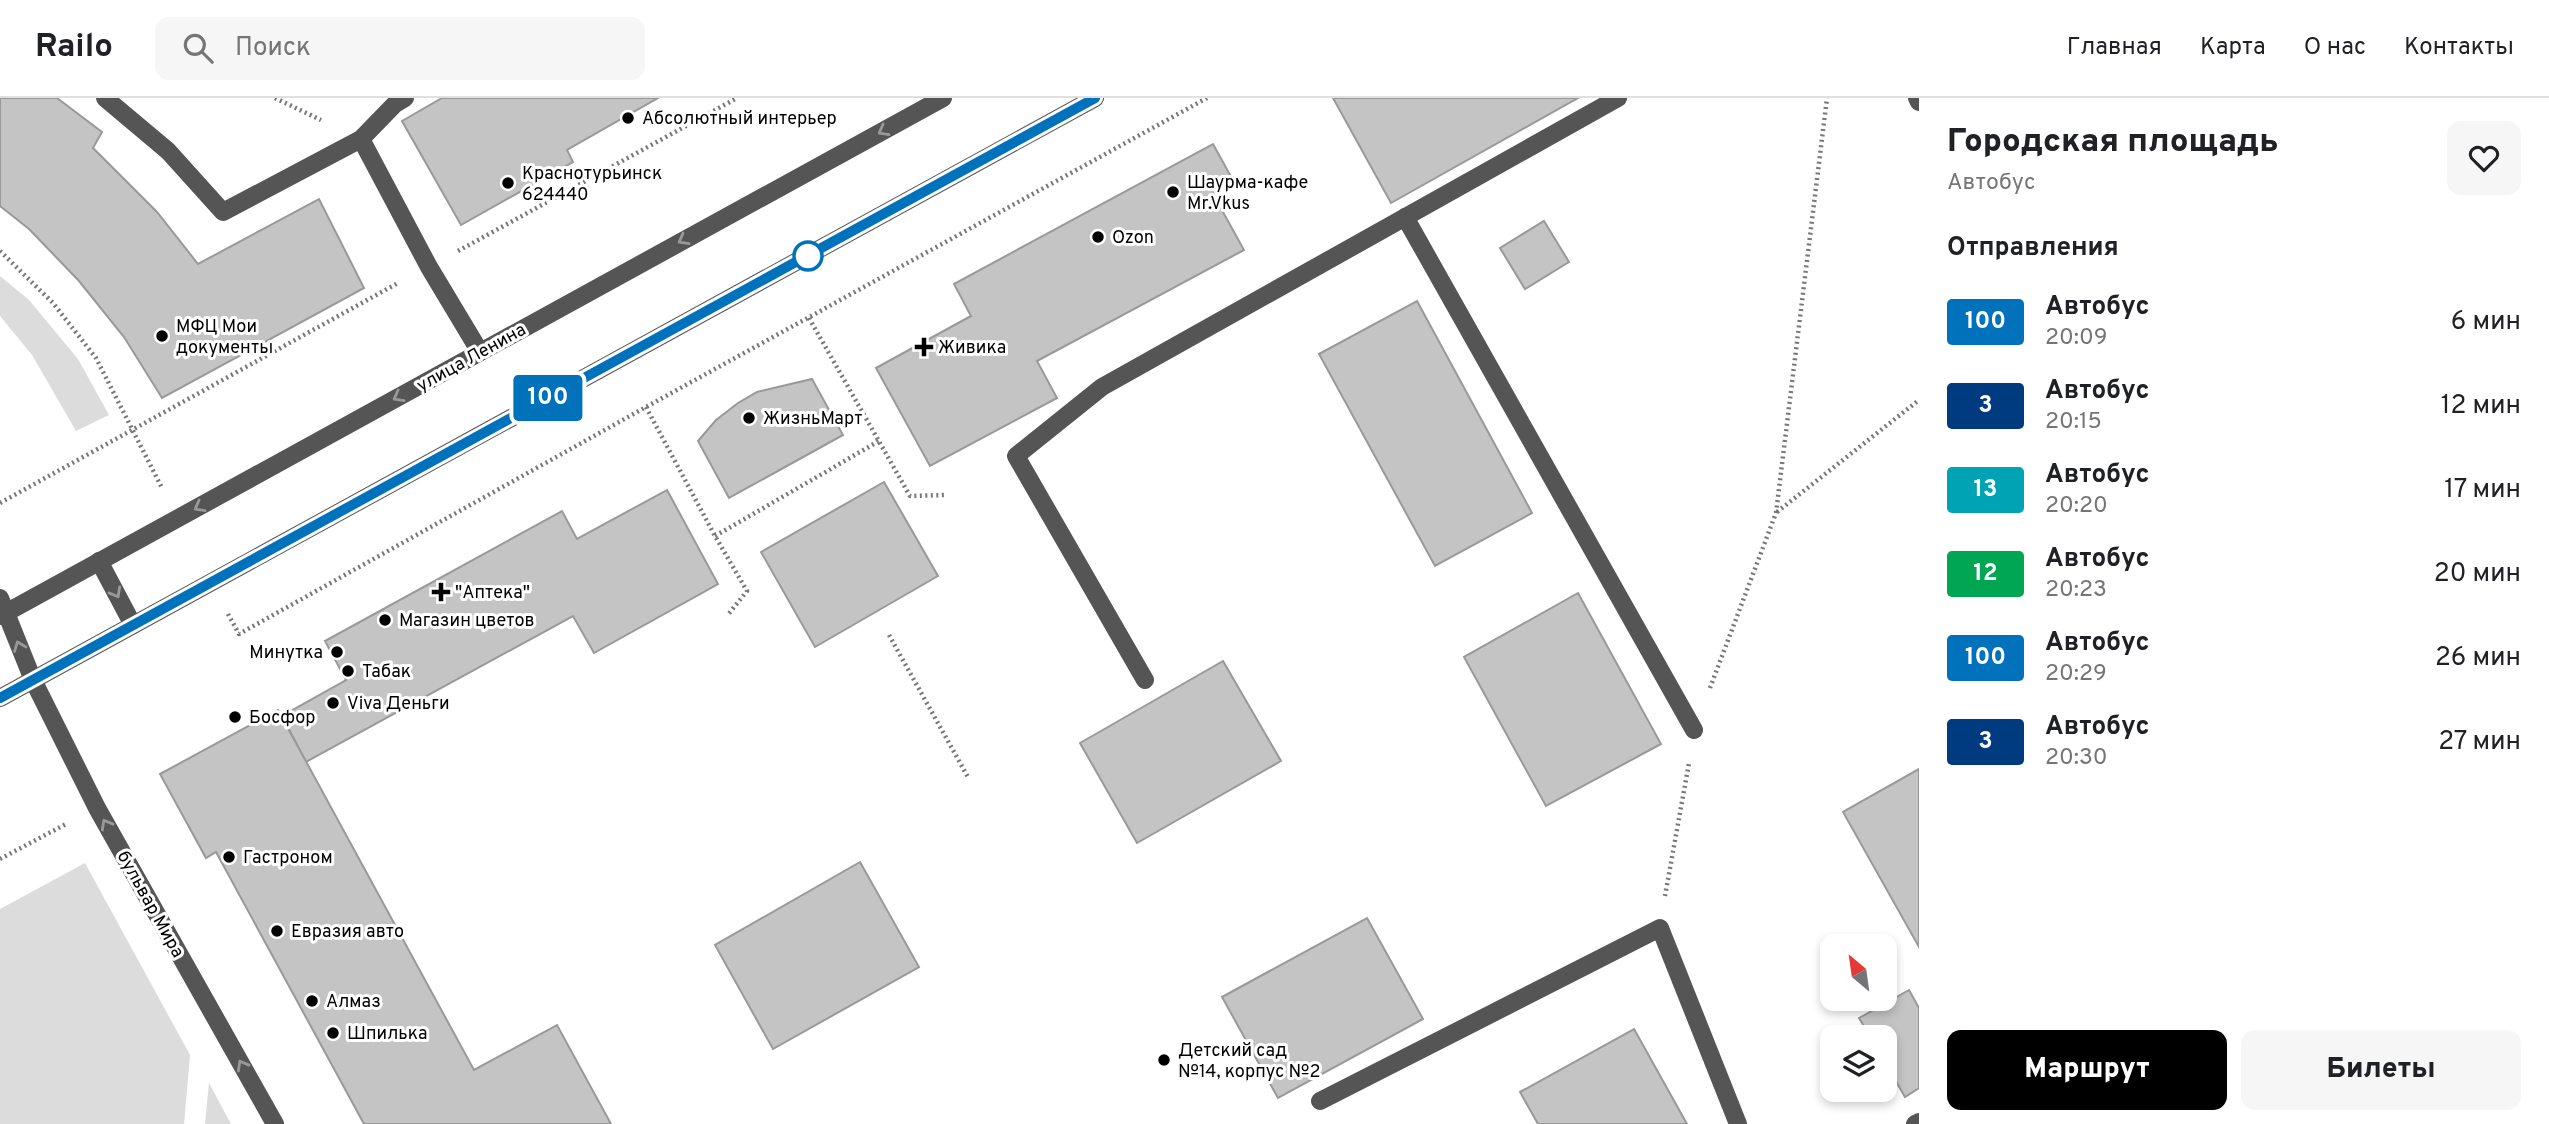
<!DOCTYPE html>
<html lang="ru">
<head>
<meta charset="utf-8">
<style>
  :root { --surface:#fff; --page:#f6f6f6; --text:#202124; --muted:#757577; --line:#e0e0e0; --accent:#000 }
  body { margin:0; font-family:Overpass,sans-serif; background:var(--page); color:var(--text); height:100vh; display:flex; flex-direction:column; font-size:26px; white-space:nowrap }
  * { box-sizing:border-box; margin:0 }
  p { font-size:23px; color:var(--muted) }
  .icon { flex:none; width:38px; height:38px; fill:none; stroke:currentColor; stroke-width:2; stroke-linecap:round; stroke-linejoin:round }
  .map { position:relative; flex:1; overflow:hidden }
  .sheet { display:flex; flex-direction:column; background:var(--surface); width:630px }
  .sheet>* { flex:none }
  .badge { padding:0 14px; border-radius:5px; font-size:24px; line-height:46px }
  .needle { width:46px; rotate:331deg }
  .buttons { position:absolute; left:1820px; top:836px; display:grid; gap:14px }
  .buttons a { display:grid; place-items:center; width:77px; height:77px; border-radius:14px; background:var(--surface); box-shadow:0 4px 10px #0003; font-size:35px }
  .map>.badge { position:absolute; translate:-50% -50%; box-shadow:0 0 0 4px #fff }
  h2 { padding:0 28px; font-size:26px; line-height:63px }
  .round { display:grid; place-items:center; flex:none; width:74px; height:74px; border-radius:14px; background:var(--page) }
  .head { display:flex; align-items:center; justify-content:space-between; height:119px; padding:0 28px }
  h1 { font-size:33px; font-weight:800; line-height:52px }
  .action { display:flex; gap:14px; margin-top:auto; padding:14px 28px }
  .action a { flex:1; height:80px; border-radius:14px; background:var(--accent); color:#fff; font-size:28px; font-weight:800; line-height:80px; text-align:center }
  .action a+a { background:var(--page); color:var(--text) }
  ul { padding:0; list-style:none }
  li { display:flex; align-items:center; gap:21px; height:84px; padding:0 28px }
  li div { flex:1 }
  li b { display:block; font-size:26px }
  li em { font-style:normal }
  li .badge { min-width:77px; font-weight:700; text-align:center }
  header { display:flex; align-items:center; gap:42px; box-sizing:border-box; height:98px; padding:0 35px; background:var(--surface); border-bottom:2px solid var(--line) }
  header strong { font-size:33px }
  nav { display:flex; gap:38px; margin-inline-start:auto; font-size:24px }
  .search { width:490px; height:63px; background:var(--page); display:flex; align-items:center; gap:18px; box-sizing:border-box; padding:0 24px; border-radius:14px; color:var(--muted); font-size:26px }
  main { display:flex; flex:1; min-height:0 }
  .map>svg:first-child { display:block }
</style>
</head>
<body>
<header>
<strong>Railo</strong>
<div class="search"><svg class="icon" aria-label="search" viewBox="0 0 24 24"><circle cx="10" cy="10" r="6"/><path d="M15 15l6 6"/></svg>Поиск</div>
<nav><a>Главная</a><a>Карта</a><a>О нас</a><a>Контакты</a></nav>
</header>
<main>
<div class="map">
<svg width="1919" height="1026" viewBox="0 0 1919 1026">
  <rect width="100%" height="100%" fill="#fff"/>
  <g fill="#dcdcdc">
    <polygon points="0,178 29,202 78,261 109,317 76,333 32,257 0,218"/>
    <polygon points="85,765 190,957 184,1026 0,1026 0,811"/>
    <polygon points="209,985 231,1026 205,1026"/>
  </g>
  <g fill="#c4c4c4" stroke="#999" stroke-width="2">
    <polygon points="0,0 57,0 102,34 93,50 157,114 198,166 319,101 364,190 162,300 124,239 79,183 29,131 0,108"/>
    <polygon points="442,0 658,0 567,52 573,64 461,127 402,23"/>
    <polygon points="1333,0 1578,0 1391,105"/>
    <polygon points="1213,46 1234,84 1213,96 1244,152 1037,263 1057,300 930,368 876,270 971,218 954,186"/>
    <polygon points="1544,123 1569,164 1525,191 1500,150"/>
    <polygon points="1417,203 1532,415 1435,468 1319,256"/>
    <polygon points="812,281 843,337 729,400 698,343 716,322 738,305 757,294"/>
    <polygon points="884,384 938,478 815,549 761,454"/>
    <polygon points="667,392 718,486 594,555 573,518 306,664 282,618 346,582 325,543 562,413 577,441"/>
    <polygon points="1578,495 1661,646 1546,708 1464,559"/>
    <polygon points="1223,563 1281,663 1137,745 1080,645"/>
    <polygon points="278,612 474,972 557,927 611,1026 364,1026 216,754 206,760 160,676"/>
    <polygon points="1919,671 1919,849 1843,714"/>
    <polygon points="860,764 919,869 773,951 715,847"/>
    <polygon points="1367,820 1423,921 1278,1000 1222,899"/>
    <polygon points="1909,892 1919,910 1919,990 1905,999 1885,964 1885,940 1871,940 1859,920"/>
    <polygon points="1634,931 1687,1026 1538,1026 1520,994"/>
  </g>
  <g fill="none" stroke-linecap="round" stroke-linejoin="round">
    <g stroke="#777" stroke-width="4.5" stroke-dasharray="2 3.5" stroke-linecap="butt">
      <polyline points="275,0 321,22"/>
      <polyline points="0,153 53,205 96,260 162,390"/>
      <polyline points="458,153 737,0"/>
      <polyline points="809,220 910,398 946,397"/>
      <polyline points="646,309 715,438 747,493 727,518"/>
      <polyline points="0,405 398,185"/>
      <polyline points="1777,414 1919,302"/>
      <polyline points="715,438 879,343"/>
      <polyline points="228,516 239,536 646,309 1207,0"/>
      <polyline points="889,537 969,681"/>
      <polyline points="1710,590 1776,415 1827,0"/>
      <polyline points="0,761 66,726"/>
      <polyline points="1665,798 1689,665"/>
    </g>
    <g stroke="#555" stroke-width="18">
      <polyline points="105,0 168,53 223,114 361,41 395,6 405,0"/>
      <polyline points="1917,0 1919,4"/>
      <polyline points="361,41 429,169 480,254"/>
      <polyline points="1405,119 1694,632"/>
      <polyline points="99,463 133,527"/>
      <polyline points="0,500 33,582 97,710 275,1026"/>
      <polyline points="0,518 943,0"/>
      <polyline points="1145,582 1016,358 1102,289 1618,0"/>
      <polyline points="0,600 1095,0"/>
      <polyline points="1320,1003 1660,830 1738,1026"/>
      <polyline points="1915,1026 1919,1024"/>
    </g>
  </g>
  <defs><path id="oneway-chevron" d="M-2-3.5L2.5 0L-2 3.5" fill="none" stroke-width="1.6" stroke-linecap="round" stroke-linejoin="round" transform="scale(1.75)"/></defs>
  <g stroke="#999">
    <use href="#oneway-chevron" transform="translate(883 33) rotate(151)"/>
    <use href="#oneway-chevron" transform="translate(683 142) rotate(151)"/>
    <use href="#oneway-chevron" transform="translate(398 299) rotate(151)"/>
    <use href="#oneway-chevron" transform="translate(199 409) rotate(151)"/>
    <use href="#oneway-chevron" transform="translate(116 495) rotate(61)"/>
    <use href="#oneway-chevron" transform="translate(19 548) rotate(-111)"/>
    <use href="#oneway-chevron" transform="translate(106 726) rotate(-119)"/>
    <use href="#oneway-chevron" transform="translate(242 967) rotate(-119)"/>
  </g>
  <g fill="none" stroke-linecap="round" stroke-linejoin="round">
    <defs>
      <polyline id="line" points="0,600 1095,0"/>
    </defs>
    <use href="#line" stroke="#fff" stroke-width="16"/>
    <use href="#line" stroke="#0072bc" stroke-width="10"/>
  </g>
  <g fill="#000" stroke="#fff" stroke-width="2.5">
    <circle cx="628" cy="20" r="7"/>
    <circle cx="508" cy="85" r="7"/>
    <circle cx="1173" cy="94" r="7"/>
    <circle cx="1098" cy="139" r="7"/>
    <circle cx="162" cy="238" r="7"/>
    <path d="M920.5 238.5h7v7h7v7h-7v7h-7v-7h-7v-7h7z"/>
    <circle cx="749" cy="320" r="7"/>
    <path d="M437.5 483.5h7v7h7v7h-7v7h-7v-7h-7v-7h7z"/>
    <circle cx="385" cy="522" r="7"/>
    <circle cx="337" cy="554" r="7"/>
    <circle cx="348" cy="573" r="7"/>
    <circle cx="333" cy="605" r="7"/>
    <circle cx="235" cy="619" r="7"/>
    <circle cx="229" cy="759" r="7"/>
    <circle cx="277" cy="833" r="7"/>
    <circle cx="312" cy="903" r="7"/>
    <circle cx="333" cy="935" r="7"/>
    <circle cx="1164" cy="962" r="7"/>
  </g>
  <circle fill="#fff" stroke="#0072bc" stroke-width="3.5" cx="808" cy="158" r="14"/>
  <g text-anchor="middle" stroke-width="6" stroke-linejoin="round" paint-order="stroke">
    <g font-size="18" fill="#000" stroke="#fff" text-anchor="start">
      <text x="642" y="26">Абсолютный интерьер</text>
      <text x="522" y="81">Краснотурьинск<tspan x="522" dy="21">624440</tspan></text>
      <text x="1187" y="90">Шаурма-кафе<tspan x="1187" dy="21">Mr.Vkus</tspan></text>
      <text x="1112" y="145">Ozon</text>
      <text x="176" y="234">МФЦ Мои<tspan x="176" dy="21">документы</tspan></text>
      <text x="938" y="255">Живика</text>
      <text x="763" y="326">ЖизньМарт</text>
      <text x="455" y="500">"Аптека"</text>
      <text x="399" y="528">Магазин цветов</text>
      <text x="323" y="560" text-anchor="end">Минутка</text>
      <text x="362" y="579">Табак</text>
      <text x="347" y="611">Viva Деньги</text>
      <text x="249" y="625">Босфор</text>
      <text x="243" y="765">Гастроном</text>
      <text x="291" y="839">Евразия авто</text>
      <text x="326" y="909">Алмаз</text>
      <text x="347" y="941">Шпилька</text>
      <text x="1178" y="958">Детский сад<tspan x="1178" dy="21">№14, корпус №2</tspan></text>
    </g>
    <g font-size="18" fill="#000" stroke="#fff">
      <text transform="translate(471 259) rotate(-29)" y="6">улица Ленина</text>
      <text transform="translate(151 806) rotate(61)" y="6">бульвар Мира</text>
    </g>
  </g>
</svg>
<div class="buttons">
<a><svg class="needle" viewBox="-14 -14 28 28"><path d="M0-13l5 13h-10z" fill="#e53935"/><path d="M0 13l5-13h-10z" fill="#757577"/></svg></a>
<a><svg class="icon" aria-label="layers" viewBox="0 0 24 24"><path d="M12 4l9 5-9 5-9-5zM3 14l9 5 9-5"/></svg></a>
</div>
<b class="badge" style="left:548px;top:300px;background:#0072bc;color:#fff">100</b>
</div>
<section class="sheet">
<div class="head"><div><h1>Городская площадь</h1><p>Автобус</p></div><a class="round"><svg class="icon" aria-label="heart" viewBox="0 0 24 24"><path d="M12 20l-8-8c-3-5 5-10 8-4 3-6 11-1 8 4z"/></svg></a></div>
<h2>Отправления</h2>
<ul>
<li><span class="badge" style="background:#0072bc;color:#fff">100</span><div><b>Автобус</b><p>20:09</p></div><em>6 мин</em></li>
<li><span class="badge" style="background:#003b80;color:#fff">3</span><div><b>Автобус</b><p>20:15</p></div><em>12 мин</em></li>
<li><span class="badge" style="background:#00a3b4;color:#fff">13</span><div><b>Автобус</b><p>20:20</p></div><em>17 мин</em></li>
<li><span class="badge" style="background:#00a651;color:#fff">12</span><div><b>Автобус</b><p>20:23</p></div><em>20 мин</em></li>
<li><span class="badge" style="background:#0072bc;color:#fff">100</span><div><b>Автобус</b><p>20:29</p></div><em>26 мин</em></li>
<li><span class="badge" style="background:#003b80;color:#fff">3</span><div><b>Автобус</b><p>20:30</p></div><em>27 мин</em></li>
</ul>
<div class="action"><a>Маршрут</a><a>Билеты</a></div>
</section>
</main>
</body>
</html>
